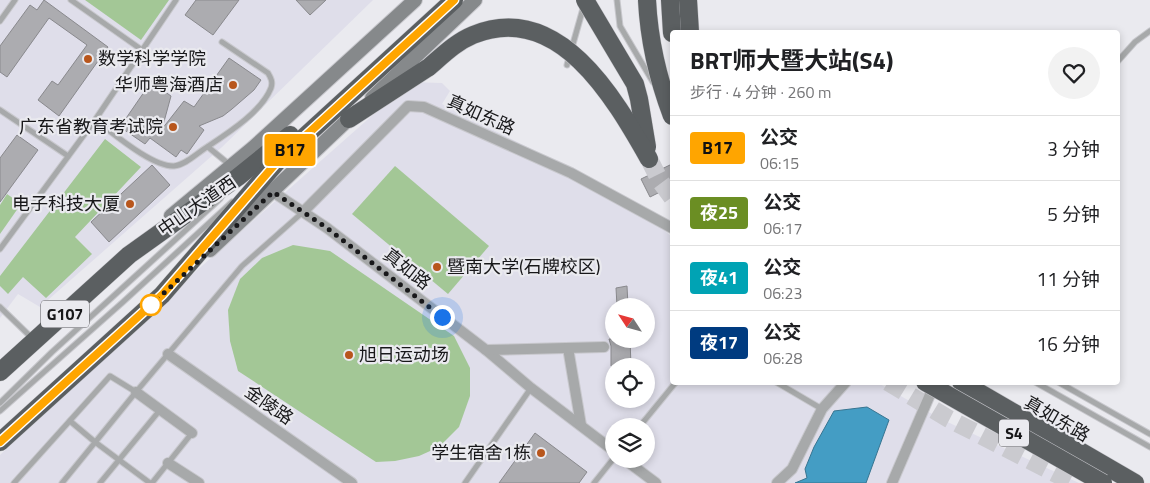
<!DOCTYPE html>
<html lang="zh">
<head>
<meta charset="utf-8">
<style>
  :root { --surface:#fff; --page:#f2f2f2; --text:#202124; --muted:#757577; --line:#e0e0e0 }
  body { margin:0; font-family:"Titillium Web","Noto Sans SC",sans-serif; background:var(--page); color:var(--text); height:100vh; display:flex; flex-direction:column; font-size:19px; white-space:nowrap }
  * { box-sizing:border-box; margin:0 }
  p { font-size:16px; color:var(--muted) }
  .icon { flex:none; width:28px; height:28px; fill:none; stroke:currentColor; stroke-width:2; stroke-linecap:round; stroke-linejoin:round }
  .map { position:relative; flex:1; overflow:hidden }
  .details { position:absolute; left:670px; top:30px; width:450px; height:355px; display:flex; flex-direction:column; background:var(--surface); border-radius:5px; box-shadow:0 2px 8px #0003 }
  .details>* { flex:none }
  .badge { padding:0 10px; border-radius:4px; font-size:18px; line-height:32px }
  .needle { width:32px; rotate:306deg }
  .controls { position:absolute; left:605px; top:298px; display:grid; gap:10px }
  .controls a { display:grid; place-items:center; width:50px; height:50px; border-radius:50%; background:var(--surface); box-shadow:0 2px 8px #0003; font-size:25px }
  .you { position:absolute; width:25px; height:25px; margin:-12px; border:4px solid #fff; border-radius:50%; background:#1a73e8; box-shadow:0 0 0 8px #1a73e833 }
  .map>.badge { position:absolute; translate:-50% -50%; box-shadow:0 0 0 2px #fff }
  .round { display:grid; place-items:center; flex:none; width:52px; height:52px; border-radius:26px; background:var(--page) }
  .head { display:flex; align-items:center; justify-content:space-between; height:85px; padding:0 20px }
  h1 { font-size:24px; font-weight:700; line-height:38px }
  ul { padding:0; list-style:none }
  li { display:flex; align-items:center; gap:15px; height:65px; padding:0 20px; border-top:1px solid var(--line) }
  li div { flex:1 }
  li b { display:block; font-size:19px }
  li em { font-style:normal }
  li .badge { min-width:55px; font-weight:700; text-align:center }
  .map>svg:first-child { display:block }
</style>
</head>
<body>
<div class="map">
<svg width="1150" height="483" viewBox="0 0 1150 483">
  <rect width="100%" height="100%" fill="#eaeaef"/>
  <g fill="#dfdeea" fill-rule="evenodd">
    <polygon points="0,0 373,0 222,147 40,307 18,294 0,318"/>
    <path d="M410 82 442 83 450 91 442 104 621 194 672 237V382L878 383 941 419 1079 483H0V455L168 296ZM614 306H646V339H614ZM614 366H646V399H614ZM614 426H646V459H614Z"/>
  </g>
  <g fill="#a3c796">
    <polygon points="85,0 169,0 141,40"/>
    <polygon points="105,139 141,167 75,237 92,254 46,298 23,277 8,294 0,286 0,276"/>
    <polygon points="395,166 489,246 448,294 352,214"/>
    <polygon points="7,194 21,204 0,234 0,205"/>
    <polygon points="293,245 330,251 454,336 470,368 470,396 459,427 439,447 419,456 395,461 376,462 238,371 230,341 228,310 240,279 262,258"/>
  </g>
  <polygon fill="#449dc4" stroke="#377591" points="867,407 889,420 866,483 795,483 807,478 805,469 814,447 834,411"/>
  <g fill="#acacb0" stroke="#89898d">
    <polygon points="44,0 108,47 59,116 38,100 52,81 58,85 87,45 49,18 7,77 0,72 0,46 30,5 37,10"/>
    <polygon points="196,0 239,0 213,35 185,15"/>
    <polygon points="296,0 326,0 310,15"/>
    <polygon points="229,58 261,80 254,90 232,109 223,116 199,126 204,130 187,154 181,150 176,157 150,138 145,144 120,127 153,79 163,86 161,89 171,96 162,129 184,101 194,107"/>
    <polygon points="17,135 38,150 0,202 0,158"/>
    <polygon points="672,164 672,186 650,197 641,179"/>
    <polygon points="152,165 170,185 109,242 91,222"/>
    <polygon points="627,286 628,306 617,306 616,288"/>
    <polygon points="609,339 630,339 631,366 611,366 611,346"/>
    <polygon points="535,433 587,472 579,483 499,483"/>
  </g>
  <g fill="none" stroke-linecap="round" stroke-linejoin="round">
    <g stroke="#cacacf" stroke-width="18" stroke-dasharray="18 9" stroke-linecap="butt">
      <polyline points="649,159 660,181 672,197"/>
      <polyline points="888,382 949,419 1074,483"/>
    </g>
    <defs>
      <g id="lane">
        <polyline points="71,0 142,50"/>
        <polyline points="617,0 620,26 653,82"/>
        <polyline points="0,21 15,0"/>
        <polyline points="1118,61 1135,42 1150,31"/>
        <polyline points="567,65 584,5"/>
        <polyline points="0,110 68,156"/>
        <path d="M95 120C113 133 152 167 174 166 185 165 195 155 204 149 225 135 261 113 271 88 273 82 271 78 268 73L222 42"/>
        <polyline points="208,147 230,165"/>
        <polyline points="0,249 95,120 176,0"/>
        <polyline points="0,307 33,339"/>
        <polyline points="776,382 822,409"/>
        <polyline points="1035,382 1150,447"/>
        <polyline points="1058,382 1150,434"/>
        <polyline points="0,403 52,352 220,199"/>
        <polyline points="0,411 123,302 232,202"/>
        <polyline points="70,421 95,442 150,483"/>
        <polyline points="640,426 676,382"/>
        <polyline points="14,483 110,376 136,392 242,266 303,212"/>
        <polyline points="62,483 136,392"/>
        <polyline points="100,483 160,410"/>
        <polyline points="152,483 192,433"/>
        <polyline points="465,483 531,388"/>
        <polyline points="594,483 614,458"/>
      </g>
      <g id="street">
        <polyline points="273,192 327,228 486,350 531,388 614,451"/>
        <polyline points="303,212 408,106 424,107 571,173 672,228"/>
        <polyline points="568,348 581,425"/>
        <polyline points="486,350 604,347"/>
        <polyline points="168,354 352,483"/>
        <polyline points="136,392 192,433"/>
        <polyline points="624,459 656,483"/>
        <polyline points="168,463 199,483"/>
        <polyline points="777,483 792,469 822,409 846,382"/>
        <polyline points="892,483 935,383"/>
      </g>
      <g id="secondary">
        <polyline points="372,98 475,0"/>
        <polyline points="171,216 253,148 415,0"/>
        <polyline points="210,250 356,112"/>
      </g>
      <g id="highway">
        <polyline points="670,0 672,33"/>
        <polyline points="688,0 690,32"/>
        <polyline points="349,119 429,67"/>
        <polyline points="0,372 129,255 238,177 290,135"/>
        <polyline points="961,382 1135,483"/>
        <polyline points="0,442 162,295 277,162 454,0"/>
      </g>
    </defs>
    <use href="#lane" stroke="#c8c8cd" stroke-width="7"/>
    <use href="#street" stroke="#c8c8cd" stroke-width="12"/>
    <use href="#secondary" stroke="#c8c8cd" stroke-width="16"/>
    <use href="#highway" stroke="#c8c8cd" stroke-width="19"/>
    <use href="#lane" stroke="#a7a9aa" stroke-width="5"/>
    <use href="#street" stroke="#a7a9aa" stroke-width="10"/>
    <use href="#secondary" stroke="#86898b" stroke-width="14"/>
    <use href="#highway" stroke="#5b5f61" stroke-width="18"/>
    <defs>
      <g id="highway-bridge">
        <polyline points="585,0 635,84 639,99 647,147"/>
        <path d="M647 0C649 40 658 79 672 116"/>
        <path d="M429 67C443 55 456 42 473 35 558 0 614 97 649 159"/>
        <polyline points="925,382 1103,483"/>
      </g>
    </defs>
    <use href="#highway-bridge" stroke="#c8c8cd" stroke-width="19" stroke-linecap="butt"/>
    <use href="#highway-bridge" stroke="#5b5f61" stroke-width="18"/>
  </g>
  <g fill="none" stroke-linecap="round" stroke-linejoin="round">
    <defs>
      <polyline id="line" points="0,442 162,295 277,162 454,0"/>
    </defs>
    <use href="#line" stroke="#fff" stroke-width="11"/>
    <use href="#line" stroke="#ffa500" stroke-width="8"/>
    <polyline stroke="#18181a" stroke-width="5" stroke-dasharray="0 9" points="151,305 273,192 327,228 442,317"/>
  </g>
  <g fill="#b8561c" stroke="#eaeaef" stroke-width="2">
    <circle cx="88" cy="59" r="5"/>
    <circle cx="233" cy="85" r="5"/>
    <circle cx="173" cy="127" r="5"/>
    <circle cx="130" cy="204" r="5"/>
    <circle cx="437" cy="267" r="5"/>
    <circle cx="349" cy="355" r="5"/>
    <circle cx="541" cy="453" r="5"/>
  </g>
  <circle fill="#fff" stroke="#ffa500" stroke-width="2.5" cx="151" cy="305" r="10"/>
  <g text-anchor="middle" stroke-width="4.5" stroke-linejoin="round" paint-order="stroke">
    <g fill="#eaeaef" stroke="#57575a" stroke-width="1">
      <rect x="41" y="300.5" width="48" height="27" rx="4"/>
      <rect x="999" y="419.5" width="30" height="27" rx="4"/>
    </g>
    <g font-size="16" font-weight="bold" fill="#18181a">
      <text x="65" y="320">G107</text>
      <text x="1014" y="439">S4</text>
    </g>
    <g font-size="18" fill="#18181a" stroke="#eaeaef" text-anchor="end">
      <text x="98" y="65" text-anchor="start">数学科学学院</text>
      <text x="223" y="91">华师粤海酒店</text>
      <text x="163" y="133">广东省教育考试院</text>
      <text x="120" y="210">电子科技大厦</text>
      <text x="447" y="273" text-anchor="start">暨南大学(石牌校区)</text>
      <text x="359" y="361" text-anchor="start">旭日运动场</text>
      <text x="531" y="459">学生宿舍1栋</text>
    </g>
    <g font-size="18" fill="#18181a" stroke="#eaeaef">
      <text transform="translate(481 115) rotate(24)" y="6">真如东路</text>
      <text transform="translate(197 206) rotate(-35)" y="6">中山大道西</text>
      <text transform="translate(407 269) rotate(38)" y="6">真如路</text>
      <text transform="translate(269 405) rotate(35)" y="6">金陵路</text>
      <text transform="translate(1057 419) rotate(30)" y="6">真如东路</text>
    </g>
  </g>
</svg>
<div class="controls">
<a><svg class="needle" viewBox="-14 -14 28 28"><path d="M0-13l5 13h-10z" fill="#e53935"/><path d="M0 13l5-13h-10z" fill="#757577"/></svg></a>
<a><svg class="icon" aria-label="locate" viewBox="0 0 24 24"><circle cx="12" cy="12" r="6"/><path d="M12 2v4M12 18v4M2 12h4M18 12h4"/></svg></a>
<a><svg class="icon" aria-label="layers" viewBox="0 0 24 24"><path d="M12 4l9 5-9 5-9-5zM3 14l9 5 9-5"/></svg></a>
</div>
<div class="you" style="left:442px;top:317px"></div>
<b class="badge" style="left:290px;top:150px;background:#ffa500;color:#111">B17</b>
<section class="details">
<div class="head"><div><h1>BRT师大暨大站(S4)</h1><p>步行 · 4 分钟 · 260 m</p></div><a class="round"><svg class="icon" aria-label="heart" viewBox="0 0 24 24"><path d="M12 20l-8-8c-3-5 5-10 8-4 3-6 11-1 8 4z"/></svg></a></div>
<ul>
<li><span class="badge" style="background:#ffa500;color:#111">B17</span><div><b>公交</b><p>06:15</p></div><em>3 分钟</em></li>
<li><span class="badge" style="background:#6b8e23;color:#fff">夜25</span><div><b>公交</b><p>06:17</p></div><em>5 分钟</em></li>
<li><span class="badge" style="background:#00a3b4;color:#fff">夜41</span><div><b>公交</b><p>06:23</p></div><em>11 分钟</em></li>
<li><span class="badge" style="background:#003b80;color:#fff">夜17</span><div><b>公交</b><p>06:28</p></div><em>16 分钟</em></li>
</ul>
</section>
</div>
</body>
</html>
